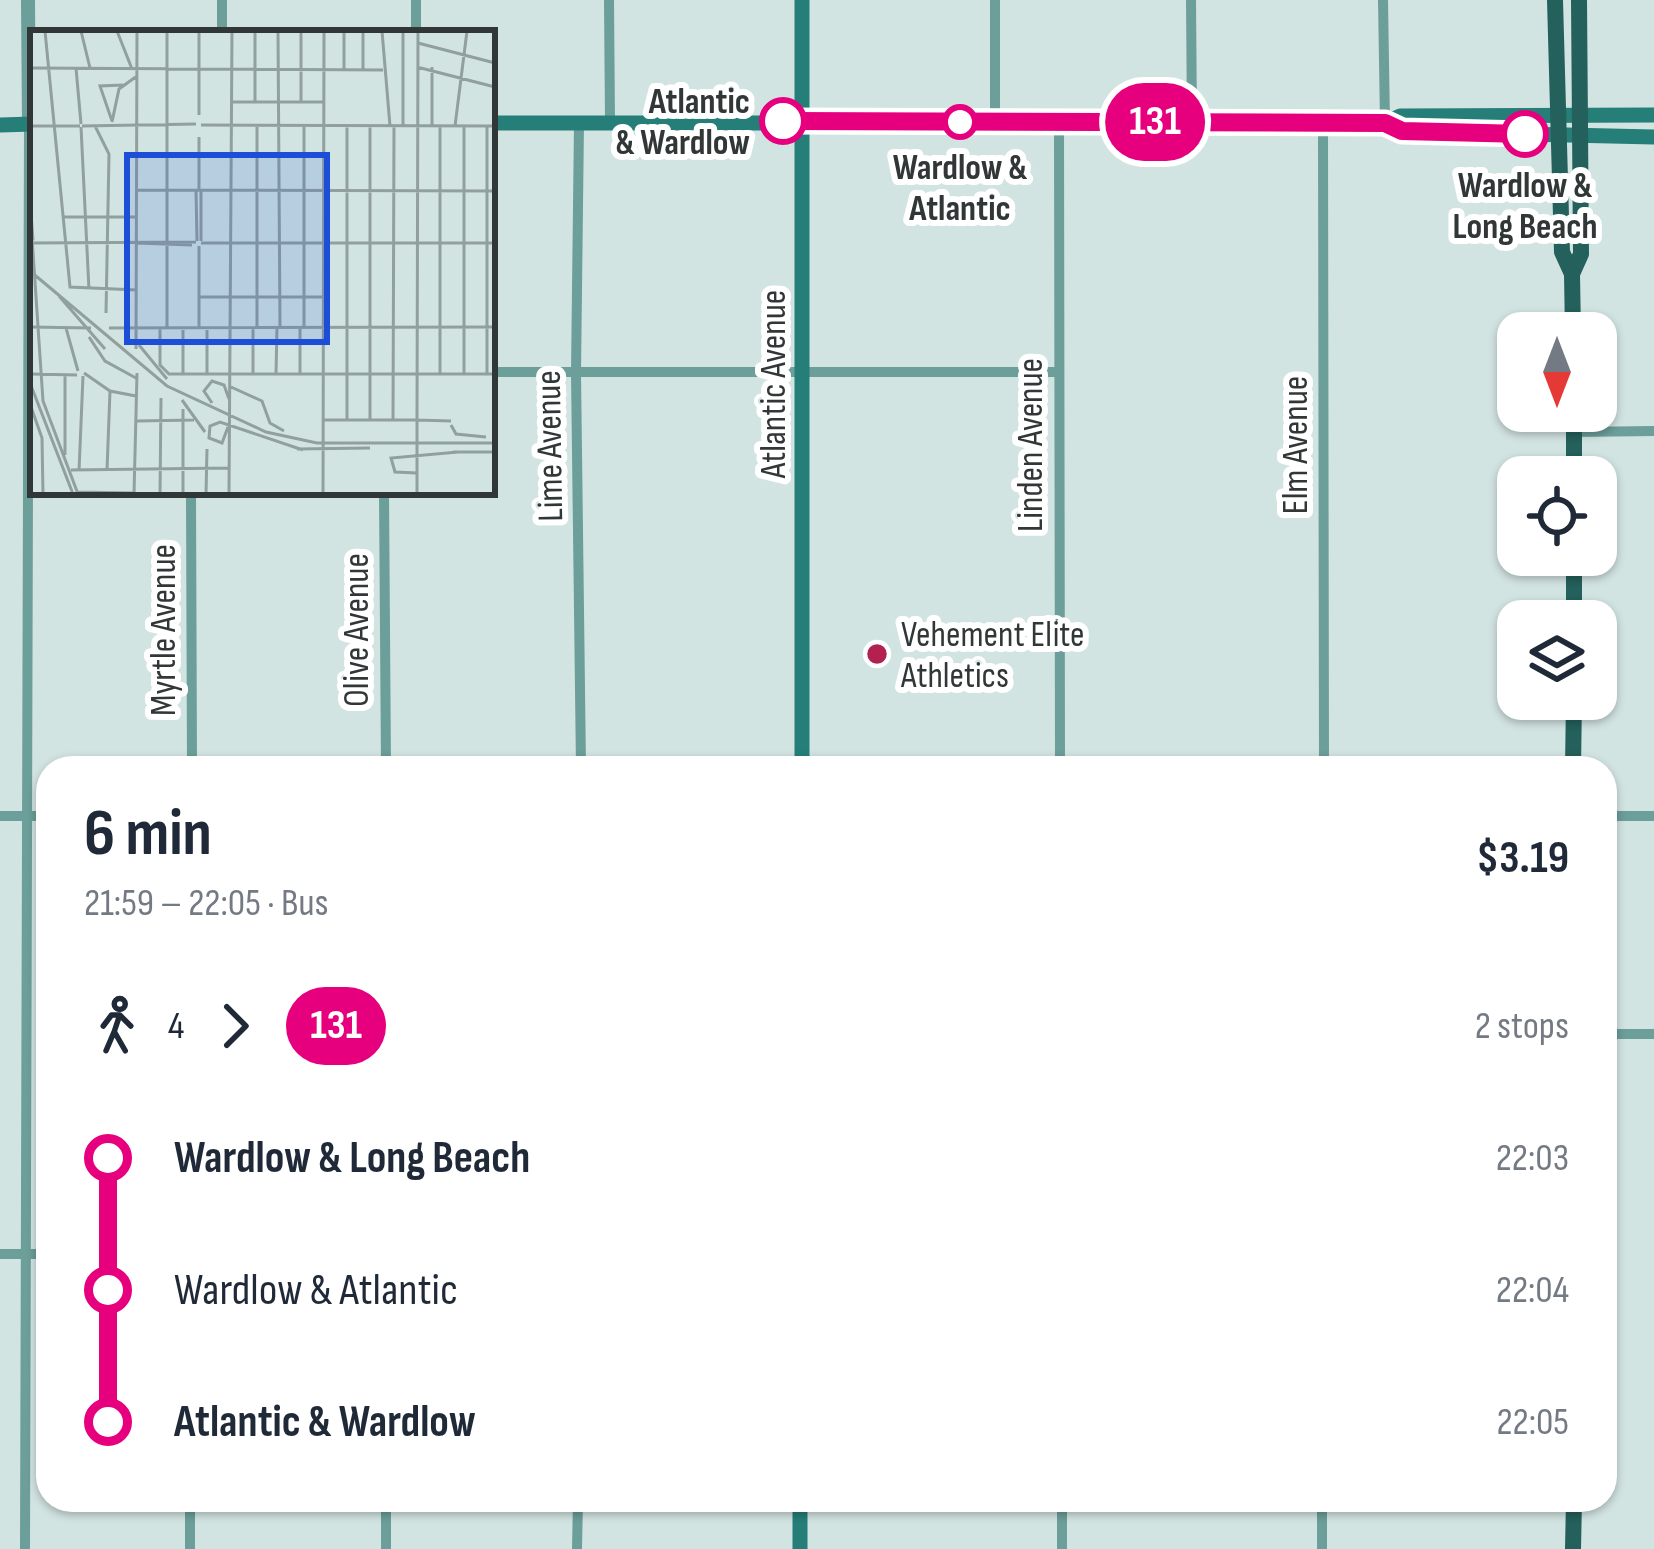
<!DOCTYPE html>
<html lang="en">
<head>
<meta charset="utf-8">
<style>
  :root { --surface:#fff; --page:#f6f6f7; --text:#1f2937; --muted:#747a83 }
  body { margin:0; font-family:"Sofia Sans Condensed",sans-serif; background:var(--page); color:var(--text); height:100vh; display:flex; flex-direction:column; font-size:45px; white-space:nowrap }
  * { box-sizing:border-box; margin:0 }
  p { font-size:39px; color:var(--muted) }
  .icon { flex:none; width:66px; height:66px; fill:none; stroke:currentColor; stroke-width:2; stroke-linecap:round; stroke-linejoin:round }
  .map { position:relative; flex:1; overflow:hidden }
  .details { position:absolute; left:36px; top:756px; width:1581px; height:756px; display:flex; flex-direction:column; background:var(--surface); border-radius:36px; box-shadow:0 3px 9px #0004 }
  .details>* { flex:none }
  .badge { padding:0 24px; border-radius:39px; font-size:42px; line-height:78px }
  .needle { width:78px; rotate:180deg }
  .controls { position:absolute; left:1497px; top:312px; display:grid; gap:24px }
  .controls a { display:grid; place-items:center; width:120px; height:120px; border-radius:24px; background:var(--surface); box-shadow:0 3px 9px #0004; font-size:60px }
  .map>.badge { position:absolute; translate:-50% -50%; box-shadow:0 0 0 6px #fff }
  .legs { display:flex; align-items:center; gap:18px; height:132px; padding:0 48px; font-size:39px }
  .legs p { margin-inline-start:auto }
  .headline { display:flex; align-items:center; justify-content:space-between; height:204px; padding:0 48px }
  h1 { font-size:66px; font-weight:700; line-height:90px }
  ul { padding:0 48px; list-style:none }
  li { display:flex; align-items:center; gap:42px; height:132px; font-size:45px }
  li i { display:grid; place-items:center; width:18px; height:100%; margin:0 15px; background:currentColor }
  li i::after { content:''; width:30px; height:30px; margin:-15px; border:9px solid; border-radius:50%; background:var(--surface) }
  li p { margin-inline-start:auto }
  li:first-child i { background:linear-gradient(#0000 50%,currentColor 0) }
  li:last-child i { background:linear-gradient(currentColor 50%,#0000 0) }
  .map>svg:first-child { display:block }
</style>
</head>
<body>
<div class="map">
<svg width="1654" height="1549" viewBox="0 0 1654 1549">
  <rect width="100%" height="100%" fill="#d2e4e2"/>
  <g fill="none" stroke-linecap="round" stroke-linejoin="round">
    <g stroke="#6c9e9a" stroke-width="10">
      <polyline points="222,0 222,33"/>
      <polyline points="609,0 610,122"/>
      <polyline points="1191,0 1192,122"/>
      <polyline points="1383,0 1385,123"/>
      <polyline points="416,33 416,0"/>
      <polyline points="1059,122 1060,768"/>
      <polyline points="1323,122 1324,768"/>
      <polyline points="579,123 576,373 581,768"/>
      <polyline points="995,123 995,0"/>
      <polyline points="492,372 1059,372"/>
      <polyline points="1574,432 1654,431"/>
      <polyline points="191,492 192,768"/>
      <polyline points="384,492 386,768"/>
      <polyline points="0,816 48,816"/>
      <polyline points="1605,816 1654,816"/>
      <polyline points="1605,1034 1654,1034"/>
      <polyline points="0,1254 48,1254"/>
      <polyline points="190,1500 190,1549"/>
      <polyline points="386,1500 386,1549"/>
      <polyline points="25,1549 29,124"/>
      <polyline points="577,1549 578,1500"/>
      <polyline points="1062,1549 1062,1500"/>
      <polyline points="1322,1549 1322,1500"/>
    </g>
    <polyline stroke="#6c9e9a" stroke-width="14" points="28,0 29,124"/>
    <g stroke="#257e78" stroke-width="15">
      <polyline points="492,123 1385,123 1400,116 1654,115"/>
      <polyline points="1385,123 1403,131 1654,137"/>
      <polyline points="0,125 33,124"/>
      <polyline points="802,768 802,0"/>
      <polyline points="800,1549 800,1500"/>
    </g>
    <g stroke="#24605c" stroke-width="16">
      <polyline points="1555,0 1562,252 1572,274 1573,333"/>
      <polyline points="1572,274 1581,254 1579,0"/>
      <polyline points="1574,411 1574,477"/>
      <polyline points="1574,621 1574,555"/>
      <polyline points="1573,768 1574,699"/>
      <polyline points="1573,1549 1574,1500"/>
    </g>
  </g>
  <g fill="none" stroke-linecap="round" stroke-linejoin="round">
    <defs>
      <polyline id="line-1" points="783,121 1385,123 1402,131 1525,134"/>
    </defs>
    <use href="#line-1" stroke="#fff" stroke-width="27"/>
    <use href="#line-1" stroke="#e6007e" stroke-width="18"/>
  </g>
  <g fill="#fff" stroke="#e6007e" stroke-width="6">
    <circle cx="783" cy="121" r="21"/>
    <circle cx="960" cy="122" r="15"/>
    <circle cx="1525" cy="134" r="21"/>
  </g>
  <circle fill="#b2214f" stroke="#fff" stroke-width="4.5" cx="877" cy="654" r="12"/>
  <g text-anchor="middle" stroke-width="12" stroke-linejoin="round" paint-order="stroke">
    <g font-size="36" font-weight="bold" fill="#303736" stroke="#fff">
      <text x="750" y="113" text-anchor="end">Atlantic<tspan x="750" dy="41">&amp; Wardlow</tspan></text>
      <text x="960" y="179">Wardlow &amp;<tspan x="960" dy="41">Atlantic</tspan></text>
      <text x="1525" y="197">Wardlow &amp;<tspan x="1525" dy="41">Long Beach</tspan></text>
    </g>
    <g font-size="36" fill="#303736" stroke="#fff">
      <text transform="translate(772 384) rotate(-90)" y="13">Atlantic Avenue</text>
      <text transform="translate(1029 445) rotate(-90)" y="13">Linden Avenue</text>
      <text transform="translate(1294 445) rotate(-90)" y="13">Elm Avenue</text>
      <text transform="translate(548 446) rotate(-91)" y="13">Lime Avenue</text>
      <text transform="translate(162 630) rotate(-90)" y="13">Myrtle Avenue</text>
      <text transform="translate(355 630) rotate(-90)" y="13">Olive Avenue</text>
    </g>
    <g font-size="36" fill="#303736" stroke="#fff" text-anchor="start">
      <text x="901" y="646">Vehement Elite<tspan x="901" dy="41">Athletics</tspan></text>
    </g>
  </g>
  <g transform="translate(30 30)">
    <rect width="465" height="465" fill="#d2e4e2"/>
    <path fill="none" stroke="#919f9d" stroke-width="3" d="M15 1 40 257 107 260M51 1 60 38M87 1 102 39M248 1 250 297M314 1V40M333 1V40M352 1 360 96M388 13 465 33M387 37 465 57M0 38 353 40M46 38 51 94M202 72H294M225 72V1M271 72V1M169 85V1M82 91 70 56 93 55M82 92 89 59 107 46M171 95 465 96M0 96H50M52 96 166 94M65 96 79 124 76 283M340 96V391M373 96V1M402 96V37M410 96V343M425 96 437 1M434 96V344M51 97 59 260M107 160 465 161M166 160 167 211M169 160V107M0 170 3 210M33 187H107M2 207 13 371 48 464M171 211V161M4 213 166 212M107 213 162 215M171 213H465M169 216V297M0 241 137 356 236 402 287 413H465M29 266 75 319M169 267H294M0 297 61 298M130 297V335L139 344H465M137 297V1M223 297V344M227 297V97M270 297V344M274 297V96M36 298 48 341M79 298 465 297M153 300V344M59 307 75 331 106 348M109 315 137 349M106 319 107 1M54 343 80 361 106 366M1 344 47 345M35 344V425M177 344V300M246 344 247 297M457 344V96M0 353 43 464M201 357 232 371 240 393 254 401M152 370 175 402M182 373 174 361 182 351 194 355 199 369M0 374 12 408 13 464M294 390H387L388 1M107 391 164 390M317 391V96M363 391 364 96M421 395 426 404 456 407M198 397 192 413 179 408 180 396 190 392 273 420M267 419 340 418M423 422H465M41 440 198 438M77 440 80 361M49 441 53 346M387 443 365 442 361 428 428 422M48 462 104 463M104 464 107 343M130 464 131 368M153 464V379M176 464 177 419M199 464 202 1M293 464 294 1M387 464V390L421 391"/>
    <path fill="#1d4ed8" fill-opacity="0.15" stroke="#1d4ed8" stroke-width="6" d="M97 125H297V312H97Z"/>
    <rect width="465" height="465" fill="none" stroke="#303736" stroke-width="6"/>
  </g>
</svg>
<div class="controls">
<a><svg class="needle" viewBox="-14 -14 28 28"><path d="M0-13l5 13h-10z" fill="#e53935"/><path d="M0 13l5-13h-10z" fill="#747a83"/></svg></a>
<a><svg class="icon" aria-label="locate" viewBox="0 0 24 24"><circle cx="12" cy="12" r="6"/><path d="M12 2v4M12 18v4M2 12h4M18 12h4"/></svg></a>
<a><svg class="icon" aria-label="layers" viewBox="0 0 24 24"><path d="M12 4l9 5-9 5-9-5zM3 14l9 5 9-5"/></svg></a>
</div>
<b class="badge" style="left:1155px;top:122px;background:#e6007e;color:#fff">131</b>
<section class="details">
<div class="headline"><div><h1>6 min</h1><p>21:59 – 22:05 · Bus</p></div><b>$3.19</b></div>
<div class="legs"><svg class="icon" aria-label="walk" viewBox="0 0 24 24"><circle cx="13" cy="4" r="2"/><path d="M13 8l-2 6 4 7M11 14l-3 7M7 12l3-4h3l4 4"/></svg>4<svg class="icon" aria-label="forward" viewBox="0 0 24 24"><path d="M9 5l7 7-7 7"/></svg><b class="badge" style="background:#e6007e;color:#fff">131</b><p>2 stops</p></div>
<ul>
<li><i style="color:#e6007e"></i><b>Wardlow &amp; Long Beach</b><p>22:03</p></li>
<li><i style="color:#e6007e"></i><span>Wardlow &amp; Atlantic</span><p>22:04</p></li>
<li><i style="color:#e6007e"></i><b>Atlantic &amp; Wardlow</b><p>22:05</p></li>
</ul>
</section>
</div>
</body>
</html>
